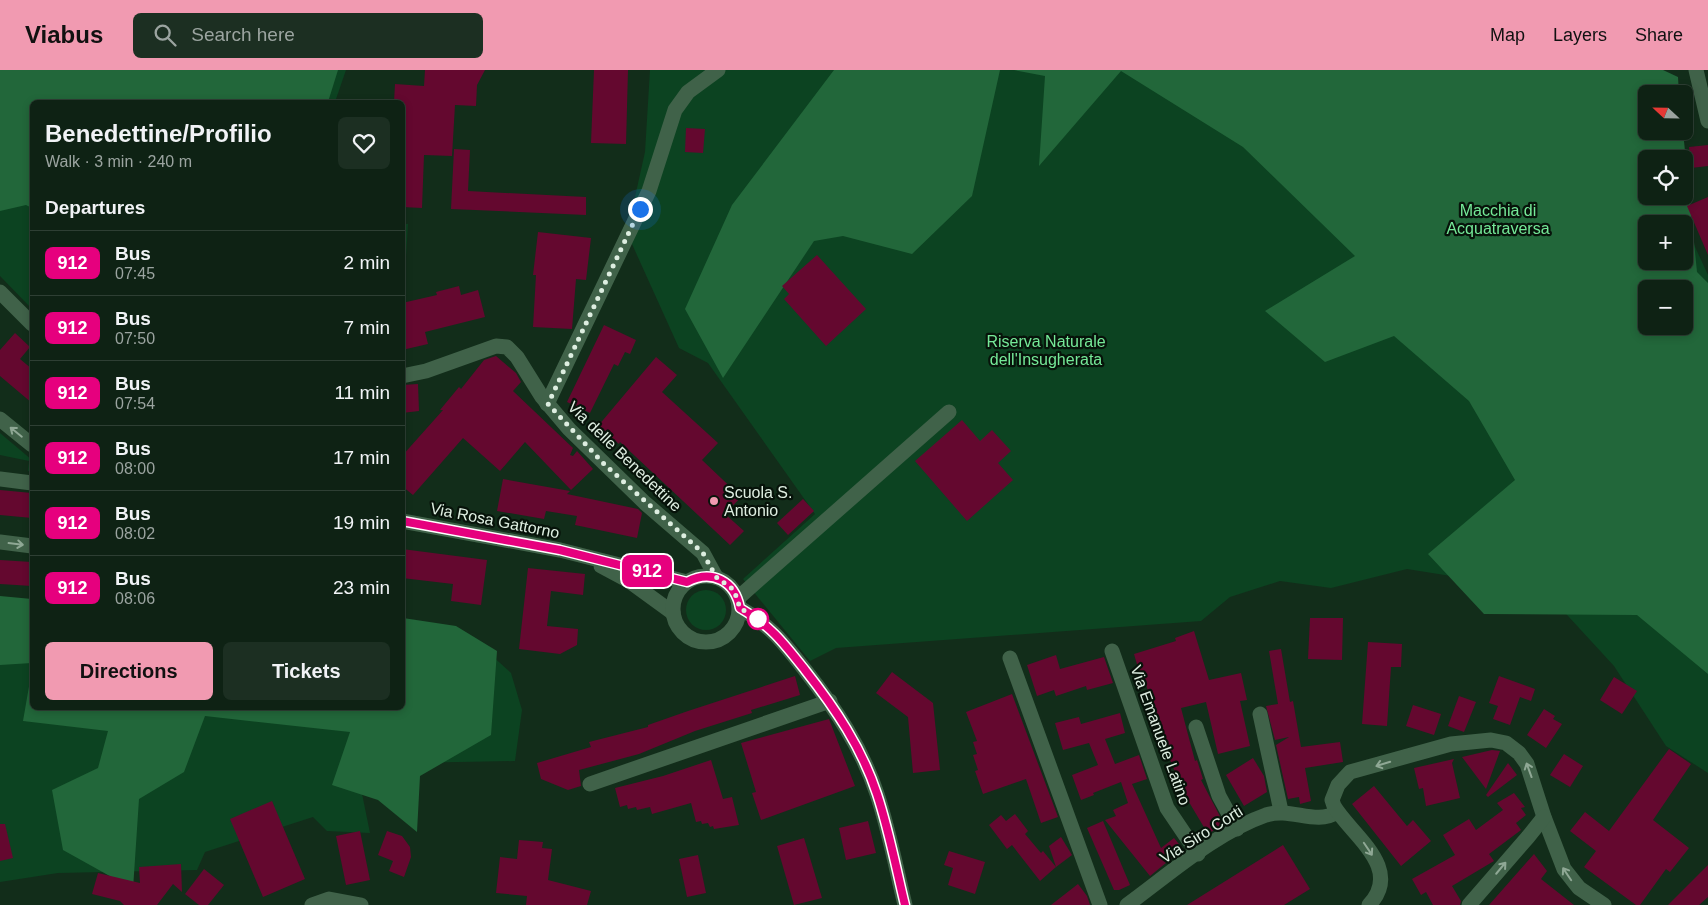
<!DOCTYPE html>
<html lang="en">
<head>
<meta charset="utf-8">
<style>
  :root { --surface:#0e2214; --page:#1c2f22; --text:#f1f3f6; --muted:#9ba4a0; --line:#2e3f34; --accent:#f19ab1 }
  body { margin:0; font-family:Helvetica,sans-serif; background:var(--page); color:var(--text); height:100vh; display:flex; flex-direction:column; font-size:19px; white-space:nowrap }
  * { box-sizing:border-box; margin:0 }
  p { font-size:16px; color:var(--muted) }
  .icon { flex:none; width:28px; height:28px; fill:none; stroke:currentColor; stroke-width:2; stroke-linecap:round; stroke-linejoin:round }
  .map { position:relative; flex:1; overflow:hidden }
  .drawer { position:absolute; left:30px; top:30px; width:375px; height:610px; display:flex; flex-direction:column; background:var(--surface); border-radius:8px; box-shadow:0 2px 8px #0003,0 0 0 1px var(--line) }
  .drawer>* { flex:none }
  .badge { padding:0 10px; border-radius:8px; font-size:18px; line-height:32px }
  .needle { width:32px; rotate:292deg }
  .tools { position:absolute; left:1638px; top:15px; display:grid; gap:10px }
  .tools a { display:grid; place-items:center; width:55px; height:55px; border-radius:8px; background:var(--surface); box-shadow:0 2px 8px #0003,0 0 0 1px var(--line); font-size:25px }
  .you { position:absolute; width:25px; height:25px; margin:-12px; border:4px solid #fff; border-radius:50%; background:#1a73e8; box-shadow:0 0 0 8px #1a73e833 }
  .map>.badge { position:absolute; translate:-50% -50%; box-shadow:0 0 0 2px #fff }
  h2 { padding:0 15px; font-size:19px; line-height:45px }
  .round { display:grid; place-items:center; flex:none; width:52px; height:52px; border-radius:8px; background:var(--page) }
  .overview { display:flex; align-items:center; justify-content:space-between; height:85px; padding:0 15px }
  h1 { font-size:24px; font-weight:700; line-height:38px }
  .action { display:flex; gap:10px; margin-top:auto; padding:10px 15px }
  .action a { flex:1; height:58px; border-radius:8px; background:var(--accent); color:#111; font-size:20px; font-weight:700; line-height:58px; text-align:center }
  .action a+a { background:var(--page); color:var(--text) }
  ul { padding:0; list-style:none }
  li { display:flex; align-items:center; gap:15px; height:65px; padding:0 15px; border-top:1px solid var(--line) }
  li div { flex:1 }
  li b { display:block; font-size:19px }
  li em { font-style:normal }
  li .badge { min-width:55px; font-weight:700; text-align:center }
  header { display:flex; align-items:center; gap:30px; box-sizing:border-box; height:70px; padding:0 25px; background:var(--accent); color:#111 }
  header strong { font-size:24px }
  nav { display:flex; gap:28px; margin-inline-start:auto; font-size:18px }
  .search { width:350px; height:45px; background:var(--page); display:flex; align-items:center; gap:12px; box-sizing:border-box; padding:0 18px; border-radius:8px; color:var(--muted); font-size:19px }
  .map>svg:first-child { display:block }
</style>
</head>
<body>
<header>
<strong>Viabus</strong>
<div class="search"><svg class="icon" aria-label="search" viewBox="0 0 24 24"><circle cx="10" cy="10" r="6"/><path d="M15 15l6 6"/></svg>Search here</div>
<nav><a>Map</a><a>Layers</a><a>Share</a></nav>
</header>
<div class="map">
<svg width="1708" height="835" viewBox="0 0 1708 835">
  <rect width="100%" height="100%" fill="#122d1a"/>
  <g fill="#0c4321" fill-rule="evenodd">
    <polygon points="0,0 346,0 335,32 32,32 32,239 0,206"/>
    <path d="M650 0H1613L1646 61V126L1674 131 1708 205V703L1666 676 1614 596 1545 521 1407 499 1331 518 1280 511 1230 527 1201 551 836 578 810 591 743 509 815 444 708 293 679 278 627 163 645 82ZM1646 154H1684V191H1646ZM1646 219H1684V256H1646Z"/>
    <polygon points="403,154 408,154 405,204 402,203"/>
    <polygon points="0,363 32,390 32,402 28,401 29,391 0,385"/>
    <circle cx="706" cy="540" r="20"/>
    <polygon points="0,531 32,532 32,638 402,638 489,583 511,603 522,640 515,691 356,694 370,763 327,761 313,747 205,782 197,800 58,803 0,812"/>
  </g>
  <g fill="#22673a" fill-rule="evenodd">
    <polygon points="0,0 338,0 328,32 32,32 32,138 26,135 0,141"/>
    <polygon points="834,0 1000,0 972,126 912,184 843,166 814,171 723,308 685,239 732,135"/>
    <path d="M1014 0H1663L1678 7 1679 24H1646V61H1683L1697 202 1708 213V604L1637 545 1484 544 1428 484 1515 410 1469 331 1394 266 1325 292 1265 241 1355 186 1243 77 1121 1 1039 96 1045 6ZM1646 89H1684V126H1646ZM1646 154H1684V191H1646ZM1646 219H1684V256H1646Z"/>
    <polygon points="0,526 32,529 32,593 0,595"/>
    <polygon points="403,548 456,556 497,581 491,665 420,706 417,762 378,730 332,715 350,662 205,646 184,702 139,729 133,819 63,780 52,720 98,698 108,661 23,651 32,599 32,638 402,638"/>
  </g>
  <g fill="#64082f">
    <polygon points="425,0 485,0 477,15 476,36 455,35 452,86 424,85 422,138 402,137 402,32 394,32 395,14 424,16"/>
    <polygon points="594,0 628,0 626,74 591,73"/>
    <polygon points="686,58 705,59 703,83 685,82"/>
    <polygon points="1708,75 1708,96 1691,98 1689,77"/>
    <polygon points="454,79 470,80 468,121 586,127 586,145 451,139"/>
    <polygon points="1708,127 1708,185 1687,136"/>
    <polygon points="538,162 591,168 586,210 576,209 572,259 533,257 536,205 533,205"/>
    <polygon points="817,185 866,239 826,276 784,229 789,224 782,216"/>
    <polygon points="459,216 461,225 478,220 485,247 425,262 428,274 402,280 402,233 437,225 436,222"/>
    <polygon points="604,255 636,270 630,284 625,282 618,296 614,294 590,343 567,332"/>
    <polygon points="15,263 30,277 20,289 32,299 32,333 0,306 0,280"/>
    <polygon points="496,286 516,303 521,312 513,321 573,378 570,385 573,386 577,381 593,399 571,420 525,372 500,401 463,368 413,425 402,416 402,386 443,340 440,340 459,317 461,319 484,290"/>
    <polygon points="656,287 677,305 662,322 718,373 702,390 741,427 725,444 744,461 730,475 620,372 619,374 598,356"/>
    <polygon points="418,314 419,341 402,343 402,315"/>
    <polygon points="962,350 980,371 992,360 1011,381 998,393 1013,410 967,451 915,391"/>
    <polygon points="503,409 570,421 567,424 638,439 642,443 637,468 575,455 577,446 546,441 544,449 497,441"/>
    <polygon points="0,420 32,423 32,448 0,445"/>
    <polygon points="803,429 814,441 788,465 777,453"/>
    <polygon points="402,479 487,490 481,535 451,531 453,514 402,508"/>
    <polygon points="0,490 32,492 32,516 0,514"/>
    <polygon points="528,498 585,504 583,525 551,521 547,556 578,559 577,575 560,584 519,579"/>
    <polygon points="1310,548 1343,548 1342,590 1308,589"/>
    <polygon points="1194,561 1209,610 1241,603 1247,630 1240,631 1250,676 1218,684 1206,632 1181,638 1195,691 1197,690 1203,709 1201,710 1224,754 1208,764 1183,722 1169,687 1158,646 1155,647 1144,607 1141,608 1134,584 1176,571 1175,568"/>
    <polygon points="1368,572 1402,574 1401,597 1391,597 1387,656 1362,654"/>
    <polygon points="1281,579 1290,632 1293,631 1301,677 1340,672 1343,692 1305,698 1311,731 1300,734 1299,727 1288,729 1276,675 1289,667 1275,670 1266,636 1278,634 1269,581"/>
    <polygon points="1056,585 1060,599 1104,587 1113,613 1087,620 1086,616 1056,626 1054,620 1037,626 1027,595"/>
    <polygon points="892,602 933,633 940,700 913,703 908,647 876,623"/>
    <polygon points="795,606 800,625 751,640 752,643 695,661 639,684 579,700 581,716 568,720 541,709 537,693 591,677 589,672 648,657 648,655 688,641"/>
    <polygon points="1499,606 1535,619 1531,631 1520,627 1510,655 1493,649 1498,636 1489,633"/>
    <polygon points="1614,607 1637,621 1622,644 1600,630"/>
    <polygon points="1012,624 1058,747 1041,753 1026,709 983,724 975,701 978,700 973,685 977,684 973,672 977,671 966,642"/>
    <polygon points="1459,626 1476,632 1464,662 1448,656"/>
    <polygon points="1413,635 1441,644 1434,665 1406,656"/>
    <polygon points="1544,639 1555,646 1553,649 1562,654 1546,678 1527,665"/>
    <polygon points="1120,643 1125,663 1105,669 1115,694 1139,685 1147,709 1132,714 1161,778 1174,768 1183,779 1150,806 1105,750 1116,746 1113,740 1128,733 1121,712 1093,723 1094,725 1081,730 1072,705 1098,695 1089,673 1063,680 1055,653 1079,647 1081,654"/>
    <polygon points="829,649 855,716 761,750 752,723 756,722 741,673"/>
    <polygon points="1669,679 1691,694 1653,750 1689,778 1670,802 1666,799 1640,835 1636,835 1584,797 1596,781 1570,761 1585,742 1609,761"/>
    <polygon points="1492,680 1500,681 1486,719 1462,687"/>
    <polygon points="1564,684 1583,696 1570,717 1550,705"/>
    <polygon points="1253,688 1264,706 1267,722 1244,736 1226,705"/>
    <polygon points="1454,689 1452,693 1460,728 1426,736 1423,718 1419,719 1414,698"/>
    <polygon points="711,690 723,729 732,727 739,755 714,759 713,756 710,757 708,753 702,754 701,751 696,752 691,733 652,744 650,737 637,740 636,737 628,739 627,735 620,737 615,718 663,706"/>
    <polygon points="1508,693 1517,705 1488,727 1486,725"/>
    <polygon points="1374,716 1407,756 1413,750 1431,771 1401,796 1352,734"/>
    <polygon points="1514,723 1525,737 1521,738 1526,745 1516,753 1521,760 1489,784 1494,791 1452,816 1461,831 1460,835 1433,835 1426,822 1421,825 1412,809 1455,785 1443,765 1469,749 1476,760 1503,740 1497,733"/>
    <polygon points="272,731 305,809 263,827 230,749"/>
    <polygon points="1015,744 1028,761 1025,764 1041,783 1043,781 1056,797 1040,811 1012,775 1007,779 989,755 1001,745 1006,751"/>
    <polygon points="868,751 876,783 846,790 839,758"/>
    <polygon points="1103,751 1130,815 1119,820 1114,820 1087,758"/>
    <polygon points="0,754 5,754 13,788 0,791"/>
    <polygon points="360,761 370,810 346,815 336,766"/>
    <polygon points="387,761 402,766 410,777 411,787 404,807 389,801 393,791 378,785"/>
    <polygon points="1061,767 1072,785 1056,797 1049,776"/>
    <polygon points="804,768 822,828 794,835 777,776"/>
    <polygon points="519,770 543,772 542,778 552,779 548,810 591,821 587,835 526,835 527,826 496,823 500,787 517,789"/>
    <polygon points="1283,775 1310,819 1284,835 1187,835"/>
    <polygon points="949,781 985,792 975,824 948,815 953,798 944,795"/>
    <polygon points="1534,784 1547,801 1541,809 1574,835 1489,835"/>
    <polygon points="698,785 706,823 687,827 679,789"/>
    <polygon points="181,794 182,822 173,814 157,835 124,835 120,831 92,824 98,803 140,813 139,797"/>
    <polygon points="1708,795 1708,827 1699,835 1668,835"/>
    <polygon points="204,799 224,815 208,835 199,835 185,824"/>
    <polygon points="1078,814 1087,826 1090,835 1051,835"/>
  </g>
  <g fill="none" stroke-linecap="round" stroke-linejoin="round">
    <g stroke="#406249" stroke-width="15">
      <polyline points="1696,0 1708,51"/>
      <polyline points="0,222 32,254"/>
      <polyline points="402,306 426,301 496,276 507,277 517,287 542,327 569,359 645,433 703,483 716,507"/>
      <polyline points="547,334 649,121 675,40 688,22 718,0"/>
      <polyline points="0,349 32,375"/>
      <polyline points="0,409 32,413"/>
      <polyline points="402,451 560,480 687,512"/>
      <polyline points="0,472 32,476"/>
      <polyline points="601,496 629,511 673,543"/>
      <circle cx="706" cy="539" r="33"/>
      <polyline points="738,528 949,342"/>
      <path d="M740 538C771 556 783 572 805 600 835 638 862 678 877 724 889 760 896 798 905 835"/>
      <polyline points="1112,581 1167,738 1198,784"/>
      <polyline points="1010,588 1100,835"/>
      <polyline points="1260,644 1281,741"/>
      <polyline points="1196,657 1219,726 1237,759"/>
      <polyline points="590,714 830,631"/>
      <polyline points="312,835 329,829 361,835"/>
      <path d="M1127 835C1171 803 1215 763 1266 745 1291 737 1316 756 1337 742"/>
      <path d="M1369 835C1404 798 1351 765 1334 736L1332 730 1338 715 1350 702 1451 674 1491 670 1506 673 1519 683 1527 694 1544 747 1564 799 1579 818 1604 835"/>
      <polyline points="1469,835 1528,767 1544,747"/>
    </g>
  </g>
  <defs><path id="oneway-shaft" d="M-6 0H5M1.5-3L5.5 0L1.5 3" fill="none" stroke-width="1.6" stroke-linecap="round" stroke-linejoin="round" transform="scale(1.25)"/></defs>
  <g stroke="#8fa895">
    <use href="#oneway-shaft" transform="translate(16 362) rotate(-141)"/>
    <use href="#oneway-shaft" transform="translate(16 474) rotate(7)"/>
    <use href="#oneway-shaft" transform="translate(1383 694) rotate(163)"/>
    <use href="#oneway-shaft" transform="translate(1529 700) rotate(-110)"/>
    <use href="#oneway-shaft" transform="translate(1368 779) rotate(56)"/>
    <use href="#oneway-shaft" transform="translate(1501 798) rotate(-50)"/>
    <use href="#oneway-shaft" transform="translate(1567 804) rotate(-124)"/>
  </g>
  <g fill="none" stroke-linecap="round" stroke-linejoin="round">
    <defs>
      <path id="line" d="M402 451 560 480 687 512C712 499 735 511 740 538 771 556 783 572 805 600 835 638 862 678 877 724 889 760 896 798 905 835"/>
    </defs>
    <use href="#line" stroke="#fff" stroke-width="11"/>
    <use href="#line" stroke="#e6007e" stroke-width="8"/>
    <polyline stroke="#deeee1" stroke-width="5" stroke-dasharray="0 9" points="640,139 548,334 605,395 703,483 716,507 734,520 740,538 761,551 758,549"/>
  </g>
  <circle fill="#f19ab1" stroke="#07130a" stroke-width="2" cx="714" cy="431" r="5"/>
  <circle fill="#fff" stroke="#e6007e" stroke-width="2.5" cx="758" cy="549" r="10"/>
  <g text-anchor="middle" stroke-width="4.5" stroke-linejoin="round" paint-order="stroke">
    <g font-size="16" fill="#75e998" stroke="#07130a">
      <text x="1498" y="146">Macchia di<tspan x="1498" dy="18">Acquatraversa</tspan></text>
      <text x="1046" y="277">Riserva Naturale<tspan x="1046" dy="18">dell'Insugherata</tspan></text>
    </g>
    <g font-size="16" fill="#deeee1" stroke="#07130a">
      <text transform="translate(625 386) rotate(44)" y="6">Via delle Benedettine</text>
      <text transform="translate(495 450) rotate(11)" y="6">Via Rosa Gattorno</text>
      <text transform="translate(1161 665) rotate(70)" y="6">Via Emanuele Latino</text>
      <text transform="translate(1201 764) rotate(-32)" y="6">Via Siro Corti</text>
    </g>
    <g font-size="16" fill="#deeee1" stroke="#07130a" text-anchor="start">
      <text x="724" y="428">Scuola S.<tspan x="724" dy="18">Antonio</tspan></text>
    </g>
  </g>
</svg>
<div class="tools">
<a><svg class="needle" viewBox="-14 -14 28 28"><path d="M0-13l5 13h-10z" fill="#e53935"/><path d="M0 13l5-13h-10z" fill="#9ba4a0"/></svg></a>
<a><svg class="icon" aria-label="locate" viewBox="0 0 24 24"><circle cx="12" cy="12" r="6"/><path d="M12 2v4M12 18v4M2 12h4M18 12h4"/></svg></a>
<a>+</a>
<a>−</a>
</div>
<div class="you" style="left:640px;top:139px"></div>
<b class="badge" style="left:647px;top:501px;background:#e6007e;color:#fff">912</b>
<section class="drawer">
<div class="overview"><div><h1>Benedettine/Profilio</h1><p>Walk · 3 min · 240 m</p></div><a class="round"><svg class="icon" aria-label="heart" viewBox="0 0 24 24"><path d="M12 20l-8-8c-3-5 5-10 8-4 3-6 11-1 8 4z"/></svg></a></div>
<h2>Departures</h2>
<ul>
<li><span class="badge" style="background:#e6007e;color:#fff">912</span><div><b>Bus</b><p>07:45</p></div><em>2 min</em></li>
<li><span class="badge" style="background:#e6007e;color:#fff">912</span><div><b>Bus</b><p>07:50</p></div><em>7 min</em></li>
<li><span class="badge" style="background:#e6007e;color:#fff">912</span><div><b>Bus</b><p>07:54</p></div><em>11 min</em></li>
<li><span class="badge" style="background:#e6007e;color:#fff">912</span><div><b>Bus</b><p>08:00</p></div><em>17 min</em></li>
<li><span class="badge" style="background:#e6007e;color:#fff">912</span><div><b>Bus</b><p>08:02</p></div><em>19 min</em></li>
<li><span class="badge" style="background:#e6007e;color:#fff">912</span><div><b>Bus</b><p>08:06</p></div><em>23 min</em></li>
</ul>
<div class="action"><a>Directions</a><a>Tickets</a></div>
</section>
</div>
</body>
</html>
